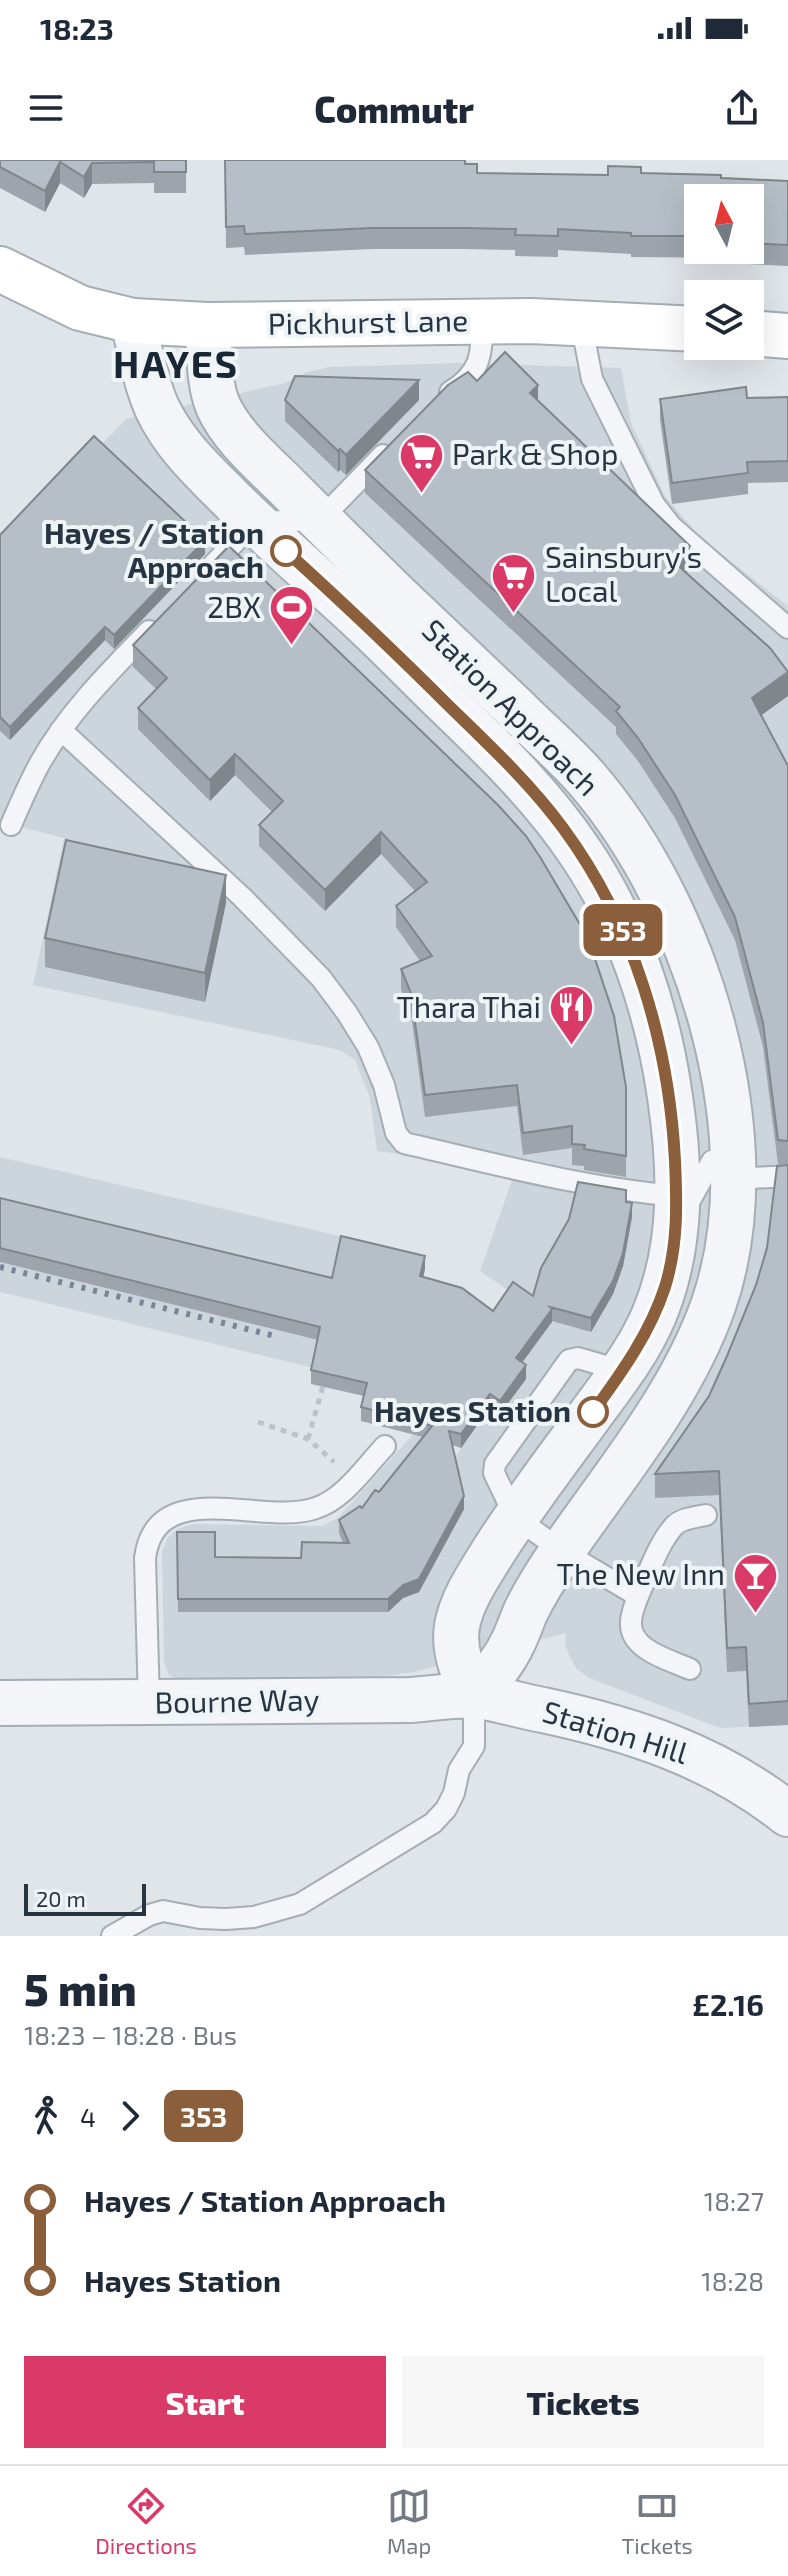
<!DOCTYPE html>
<html lang="en">
<head>
<meta charset="utf-8">
<style>
  :root { --surface:#fff; --page:#f6f6f7; --text:#1f2937; --muted:#747a83; --line:#e0e1e3; --accent:#d93a68 }
  body { margin:0; font-family:"Exo 2",sans-serif; background:var(--page); color:var(--text); height:100vh; display:flex; flex-direction:column; font-size:30px; white-space:nowrap }
  * { box-sizing:border-box; margin:0 }
  p { font-size:26px; color:var(--muted) }
  .icon { flex:none; width:44px; height:44px; fill:none; stroke:currentColor; stroke-width:2; stroke-linecap:round; stroke-linejoin:round }
  .map { position:relative; height:1776px; overflow:hidden }
  .sheet { display:flex; flex-direction:column; background:var(--surface); flex:1 }
  .sheet>* { flex:none }
  .badge { padding:0 16px; border-radius:12px; font-size:28px; line-height:52px }
  .needle { width:52px; rotate:353deg }
  .buttons { position:absolute; left:684px; top:24px; display:grid; gap:16px }
  .buttons a { display:grid; place-items:center; width:80px; height:80px; border-radius:0px; background:var(--surface); box-shadow:0 8px 32px #0002; font-size:40px }
  .scale { position:absolute; left:24px; bottom:20px; width:122px; box-sizing:border-box; padding-left:8px; border:4px solid #273543; border-top:0; font-size:22px; line-height:28px; white-space:nowrap; color:#273543; -webkit-text-stroke:6px #eff4f7; paint-order:stroke }
  .map>.badge { position:absolute; translate:-50% -50%; box-shadow:0 0 0 4px #fff }
  .legs { display:flex; align-items:center; gap:12px; height:88px; padding:0 24px; font-size:26px }
  .legs p { margin-inline-start:auto }
  .head { display:flex; align-items:center; justify-content:space-between; height:136px; padding:0 24px }
  h1 { font-size:44px; font-weight:800; line-height:60px }
  .primary-button { display:flex; gap:16px; margin-top:auto; padding:16px 24px }
  .primary-button a { flex:1; height:92px; border-radius:0px; background:var(--accent); color:#fff; font-size:32px; font-weight:800; line-height:92px; text-align:center }
  .primary-button a+a { background:var(--page); color:var(--text) }
  ul { padding:0 24px; list-style:none }
  li { display:flex; align-items:center; gap:28px; height:80px; font-size:30px }
  li i { display:grid; place-items:center; width:12px; height:100%; margin:0 10px; background:currentColor }
  li i::after { content:''; width:20px; height:20px; margin:-10px; border:6px solid; border-radius:50%; background:var(--surface) }
  li p { margin-inline-start:auto }
  li:first-child i { background:linear-gradient(#0000 50%,currentColor 0) }
  li:last-child i { background:linear-gradient(currentColor 50%,#0000 0) }
  .status { display:flex; justify-content:space-between; align-items:center; height:56px; padding:0 40px; background:var(--surface); direction:ltr }
  .status svg { height:22px; fill:currentColor }
  header { display:flex; justify-content:space-between; align-items:center; height:104px; padding:0 24px; background:var(--surface); font-size:36px; font-weight:800 }
  .dock { display:flex; justify-content:space-around; align-items:center; height:112px; border-top:2px solid var(--line); background:var(--surface); font-size:22px; color:var(--muted) }
  .dock a { display:grid; justify-items:center; gap:4px }
  .dock .active { color:var(--accent) }
  .map>svg:first-child { display:block }
</style>
</head>
<body>
<div class="status"><b>18:23</b><svg viewBox="0 0 49 12"><path d="M0 12V9h3v3zM5 12V6h3v6zM10 12V3h3v9zM15 12V0h3v12zM26 1h20v11H26zM47 4h2v5h-2z"/></svg></div>
<header><svg class="icon" aria-label="menu" viewBox="0 0 24 24"><path d="M4 6h16M4 12h16M4 18h16"/></svg>Commutr<svg class="icon" aria-label="share" viewBox="0 0 24 24"><path d="M12 15V3M7 8l5-5 5 5M5 13v7h14v-7"/></svg></header>
<div class="map">
<svg width="788" height="1776" viewBox="0 0 788 1776">
  <rect width="100%" height="100%" fill="#e0e5ea"/>
  <g fill="#cdd5dc">
    <polygon points="458,203 621,208 631,263 665,336 701,378 788,446 788,1565 720,1568 589,1518 576,1508 569,1495 565,1485 566,1473 414,1512 380,1517 177,1519 169,1515 164,1502 162,1392 167,1379 177,1369 193,1364 322,1366 338,1358 415,1272 453,1300 490,1247 501,1254 516,1211 552,1161 480,1111 516,1009 377,991 370,938 355,900 340,890 33,825 64,678 0,662 0,388 126,259 285,223 307,212 330,207"/>
    <polygon points="0,997 348,1078 318,1209 0,1132"/>
  </g>
  <g fill="none" stroke-linecap="round" stroke-linejoin="round">
    <defs>
      <g id="service">
        <polyline points="581,162 592,219 654,344 671,366 788,468"/>
        <path d="M450 232C481 213 482 195 482 161"/>
        <polyline points="213,405 254,362 320,360 383,295"/>
        <path d="M61 570 242 737 321 818 347 853 368 887 384 925 396 973 404 983C499 1005 595 1031 692 1037L712 1001 732 998"/>
        <path d="M11 665C20 644 29 623 40 603 68 553 109 512 149 471"/>
        <polyline points="733,1019 788,1016"/>
        <path d="M623 1211 578 1198 569 1200 495 1304 494 1313 515 1357 562 1391 638 1436C635 1444 631 1454 631 1462 629 1490 670 1500 690 1509"/>
        <path d="M638 1436C648 1415 658 1383 675 1365 683 1358 696 1357 706 1355"/>
        <path d="M149 1544 145 1398C156 1314 264 1367 316 1348 344 1339 365 1307 385 1286"/>
        <polyline points="112,1776 149,1755 163,1751 200,1758 226,1759 254,1757 300,1744 433,1663 446,1649 454,1633 459,1610 474,1586 474,1536"/>
      </g>
      <g id="tertiary">
        <path d="M133 161C140 190 145 221 157 248 174 284 202 310 229 337 266 374 305 408 343 443 378 474 410 508 443 540 492 587 542 635 580 692 629 764 658 852 670 937 681 1010 683 1086 654 1155 638 1193 612 1225 588 1258 555 1303 522 1346 493 1392 479 1415 462 1439 457 1466 453 1491 463 1514 474 1536"/>
        <path d="M207 165C210 191 208 222 218 246 232 277 263 303 287 327 323 363 360 400 397 436 437 474 476 511 516 549 539 572 564 593 586 618 698 747 771 981 713 1146 681 1236 617 1312 563 1390 549 1410 536 1430 525 1453 518 1471 512 1488 500 1504 493 1515 483 1525 474 1536"/>
        <path d="M0 1543 410 1540C431 1539 456 1534 477 1536 499 1539 521 1546 543 1550 632 1569 715 1596 788 1654"/>
      </g>
      <g id="secondary">
        <polyline points="0,109 80,148 133,161 207,165 531,161 698,169"/>
        <polyline points="750,173 788,176"/>
      </g>
    </defs>
    <use href="#service" stroke="#a5adb5" stroke-width="24"/>
    <use href="#tertiary" stroke="#a5adb5" stroke-width="48"/>
    <use href="#secondary" stroke="#a5adb5" stroke-width="48"/>
    <g stroke="#bec3c9" stroke-width="5" stroke-dasharray="6 6" stroke-linecap="butt">
      <polyline points="258,1262 308,1279 334,1302"/>
      <polyline points="308,1279 323,1226"/>
    </g>
    <use href="#service" stroke="#f3f5f8" stroke-width="20"/>
    <use href="#tertiary" stroke="#f3f5f8" stroke-width="44"/>
    <use href="#secondary" stroke="#fff" stroke-width="44"/>
    <polyline stroke="#788795" stroke-width="6" stroke-dasharray="4 8" stroke-linecap="butt" points="0,1107 279,1177"/>
  </g>
  <g fill="#9da4ac" fill-rule="evenodd">
    <polygon points="0,0 186,0 186,33 154,33 154,23 92,24 84,38 60,23 45,52 0,28"/>
    <path d="M225 0 465 4 477 13 608 15 641 13 788 21V106L746 104V98L631 97V94L558 90V97L515 96V90L466 89H372L245 95 244 87 226 88ZM698 38H750V90H698Z"/>
    <polygon points="788,237 788,322 748,323 748,334 672,344 660,260 660,239"/>
    <polygon points="285,240 419,240 346,315 340,310 338,312 285,261"/>
    <polygon points="538,241 690,409 686,413 788,536 761,555 788,606 788,1004 778,1004 763,887 735,780 675,658 638,601 616,574 616,567 365,333 365,310"/>
    <polygon points="0,375 205,394 114,489 105,480 10,580 0,571"/>
    <polygon points="229,386 626,927 626,1017 584,1010 584,1006 572,1005 572,988 523,995 517,946 425,957 411,854 401,830 401,809 420,801 396,767 396,746 415,731 381,694 325,751 259,686 259,665 272,652 235,615 210,641 138,569 138,548 156,529 133,507 133,485"/>
    <polygon points="226,743 205,842 45,807 45,778"/>
    <polygon points="788,1005 788,1565 749,1567 746,1511 727,1512 719,1335 655,1338 655,1314 709,1236 727,1196 756,1125"/>
    <polygon points="0,1038 332,1118 425,1109 423,1117 493,1151 533,1136 626,1042 632,1057 623,1106 613,1134 591,1172 552,1161 522,1202 526,1219 500,1254 490,1247 461,1288 452,1285 464,1349 419,1432 403,1438 388,1452 178,1452 177,1372 215,1397 301,1398 343,1383 339,1373 339,1360 362,1348 379,1332 423,1277 361,1261 361,1247 364,1236 311,1224 311,1210 318,1180 0,1102"/>
  </g>
  <g fill="#7f868c">
    <polygon points="60,2 60,23 45,52 45,31"/>
    <polygon points="92,3 92,24 84,38 84,17"/>
    <polygon points="419,220 419,240 346,315 346,295"/>
    <polygon points="538,225 538,249 530,233"/>
    <polygon points="340,289 340,310 338,312 338,291"/>
    <polygon points="205,380 205,394 114,489 114,475"/>
    <polygon points="690,386 690,409 674,425 674,402"/>
    <polygon points="105,467 105,480 10,580 10,567"/>
    <polygon points="788,513 788,536 752,562 752,538"/>
    <polygon points="235,594 235,615 210,641 210,620"/>
    <polygon points="381,672 381,694 325,751 325,730"/>
    <polygon points="226,715 226,743 205,842 205,813"/>
    <polygon points="632,1043 632,1057 623,1106 613,1134 591,1172 591,1158"/>
    <polygon points="425,1096 425,1109 420,1130 420,1116"/>
    <polygon points="552,1149 552,1162 516,1211 516,1198"/>
    <polygon points="526,1205 526,1219 500,1254 500,1241"/>
    <polygon points="490,1234 490,1247 461,1288 461,1274"/>
    <polygon points="464,1336 464,1349 419,1432 403,1438 388,1452 388,1439"/>
  </g>
  <g fill="#b6bfc8" stroke="#7f868c" stroke-width="2">
    <polygon points="0,0 186,0 186,12 154,12 154,2 92,3 84,17 60,2 45,31 0,7"/>
    <polygon points="225,0 465,0 465,4 477,4 477,13 608,15 608,6 641,7 641,13 721,15 721,18 788,21 788,85 750,83 750,38 698,38 698,76 631,76 631,73 558,69 558,76 515,75 516,69 466,68 372,68 245,74 244,66 226,67"/>
    <polygon points="505,192 538,225 530,233 690,386 674,402 770,488 788,512 752,538 788,606 788,981 778,980 763,863 735,757 675,635 638,578 616,551 620,547 365,310 448,225 468,212 477,221"/>
    <polygon points="295,216 419,220 346,295 340,289 338,291 285,240"/>
    <polygon points="746,227 747,238 788,237 788,301 747,302 748,313 672,323 660,239"/>
    <polygon points="94,276 205,380 114,475 105,467 10,567 0,557 0,375"/>
    <polygon points="229,386 498,645 526,676 540,697 588,778 614,856 626,927 626,996 584,989 585,985 572,984 572,966 523,973 517,925 425,935 411,833 401,809 432,796 396,746 427,722 381,672 325,730 259,665 283,641 235,594 210,620 138,548 167,518 133,485"/>
    <polygon points="66,680 226,715 205,813 45,778"/>
    <polygon points="788,1005 788,1541 749,1544 746,1487 727,1488 719,1311 655,1314 709,1236 727,1196 756,1125 767,1088 777,1006"/>
    <polygon points="578,1022 626,1030 626,1042 632,1043 623,1093 613,1121 591,1158 550,1147 552,1149 516,1198 526,1205 500,1241 490,1234 461,1274 449,1271 464,1336 419,1419 403,1425 388,1439 178,1439 177,1372 215,1372 215,1397 301,1398 302,1382 349,1383 339,1360 360,1346 362,1348 375,1330 379,1332 432,1266 361,1247 367,1223 311,1210 320,1167 0,1088 0,1038 332,1118 341,1076 425,1096 420,1116 462,1128 493,1151 513,1122 533,1136 541,1108 569,1059"/>
  </g>
  <g fill="none" stroke-linecap="round" stroke-linejoin="round">
    <defs>
      <path id="line-1" d="M286 391C341 441 395 492 448 545 488 584 530 623 563 668 634 764 669 883 675 1001 677 1044 678 1085 665 1127 650 1173 622 1212 593 1252"/>
    </defs>
    <use href="#line-1" stroke="#fff" stroke-width="18"/>
    <use href="#line-1" stroke="#8b5e3c" stroke-width="12"/>
  </g>
  <defs>
    <symbol id="supermarket-pin" viewBox="-11 -11 22 30"><path d="M0 17L-7.5 6A9.5 9.5 0 1 1 7.5 6Z" fill="#d93a68" stroke="#eff4f7"/><path d="M-6-5.5h2.5l.6 2H6L4.5 2H-2.5L-4.4-4H-6ZM-1.5 3.2a1.3 1.3 0 1 0 .1 0ZM3 3.2a1.3 1.3 0 1 0 .1 0Z" fill="#fff"/></symbol>
    <symbol id="stadium-pin" viewBox="-11 -11 22 30"><path d="M0 17L-7.5 6A9.5 9.5 0 1 1 7.5 6Z" fill="#d93a68" stroke="#eff4f7"/><path d="M0-5a6.5 5 0 1 0 0 10a6.5 5 0 1 0 0-10ZM-3.5-1.8h7v3.6h-7Z" fill="#fff"/></symbol>
    <symbol id="restaurant-pin" viewBox="-11 -11 22 30"><path d="M0 17L-7.5 6A9.5 9.5 0 1 1 7.5 6Z" fill="#d93a68" stroke="#eff4f7"/><path d="M-5-6h1v4h1v-4h1v4h1v-4h1v5L-1.5 .5V6h-2V.5L-5-1ZM5-6V6H3V1.5H1.5Q1.5-4 5-6Z" fill="#fff"/></symbol>
    <symbol id="bar-pin" viewBox="-11 -11 22 30"><path d="M0 17L-7.5 6A9.5 9.5 0 1 1 7.5 6Z" fill="#d93a68" stroke="#eff4f7"/><path d="M-6-5H6L.8 .8V4.5H3.5V6h-7V4.5H-.8V.8Z" fill="#fff"/></symbol>
  </defs>
  <g fill-rule="evenodd">
    <use href="#supermarket-pin" x="396" y="270" width="51" height="69"/>
    <use href="#supermarket-pin" x="488" y="390" width="51" height="69"/>
    <use href="#stadium-pin" x="266" y="422" width="51" height="69"/>
    <use href="#restaurant-pin" x="546" y="822" width="51" height="69"/>
    <use href="#bar-pin" x="730" y="1390" width="51" height="69"/>
  </g>
  <g fill="#fff" stroke="#8b5e3c" stroke-width="4">
    <circle cx="286" cy="391" r="14"/>
    <circle cx="593" cy="1252" r="14"/>
  </g>
  <g text-anchor="middle" stroke-width="8" stroke-linejoin="round" paint-order="stroke">
    <g font-size="30" fill="#273543" stroke="#eff4f7">
      <text transform="translate(368 163) rotate(-1)" y="10">Pickhurst Lane</text>
      <text transform="translate(510 548) rotate(45)" y="10">Station Approach</text>
      <text transform="translate(237 1542) rotate(-1)" y="10">Bourne Way</text>
      <text transform="translate(615 1573) rotate(17)" y="10">Station Hill</text>
    </g>
    <g font-size="30" fill="#273543" stroke="#eff4f7" text-anchor="end">
      <text x="452" y="305" text-anchor="start">Park &amp; Shop</text>
      <text x="545" y="408" text-anchor="start">Sainsbury's<tspan x="545" dy="34">Local</tspan></text>
      <text x="261" y="458">2BX</text>
      <text x="541" y="858">Thara Thai</text>
      <text x="725" y="1425">The New Inn</text>
    </g>
    <g font-size="30" font-weight="bold" fill="#273543" stroke="#eff4f7" text-anchor="end">
      <text x="264" y="384">Hayes / Station<tspan x="264" dy="34">Approach</tspan></text>
      <text x="571" y="1262">Hayes Station</text>
    </g>
    <g font-size="38" font-weight="bold" letter-spacing="2" fill="#192633" stroke="#eff4f7">
      <text x="176" y="218">HAYES</text>
    </g>
  </g>
</svg>
<div class="buttons">
<a><svg class="needle" viewBox="-14 -14 28 28"><path d="M0-13l5 13h-10z" fill="#e53935"/><path d="M0 13l5-13h-10z" fill="#747a83"/></svg></a>
<a><svg class="icon" aria-label="layers" viewBox="0 0 24 24"><path d="M12 4l9 5-9 5-9-5zM3 14l9 5 9-5"/></svg></a>
</div>
<div class="scale">20 m</div>
<b class="badge" style="left:623px;top:770px;background:#8b5e3c;color:#fff">353</b>
</div>
<section class="sheet">
<div class="head"><div><h1>5 min</h1><p>18:23 – 18:28 · Bus</p></div><b>£2.16</b></div>
<div class="legs"><svg class="icon" aria-label="walk" viewBox="0 0 24 24"><circle cx="13" cy="4" r="2"/><path d="M13 8l-2 6 4 7M11 14l-3 7M7 12l3-4h3l4 4"/></svg>4<svg class="icon" aria-label="forward" viewBox="0 0 24 24"><path d="M9 5l7 7-7 7"/></svg><b class="badge" style="background:#8b5e3c;color:#fff">353</b></div>
<ul>
<li><i style="color:#8b5e3c"></i><b>Hayes / Station Approach</b><p>18:27</p></li>
<li><i style="color:#8b5e3c"></i><b>Hayes Station</b><p>18:28</p></li>
</ul>
<div class="primary-button"><a>Start</a><a>Tickets</a></div>
</section>
<nav class="dock">
<a class="active"><svg class="icon" aria-label="directions" viewBox="0 0 24 24"><path d="M12 3l9 9-9 9-9-9zM9 14v-3h6M13 9l2 2-2 2"/></svg>Directions</a>
<a><svg class="icon" aria-label="map" viewBox="0 0 24 24"><path d="M3 6l6-2 6 2 6-2v14l-6 2-6-2-6 2zM9 4v14M15 6v14"/></svg>Map</a>
<a><svg class="icon" aria-label="tickets" viewBox="0 0 24 24"><path d="M3 7h18v10H3zM15 7v10"/></svg>Tickets</a>
</nav>
</body>
</html>
